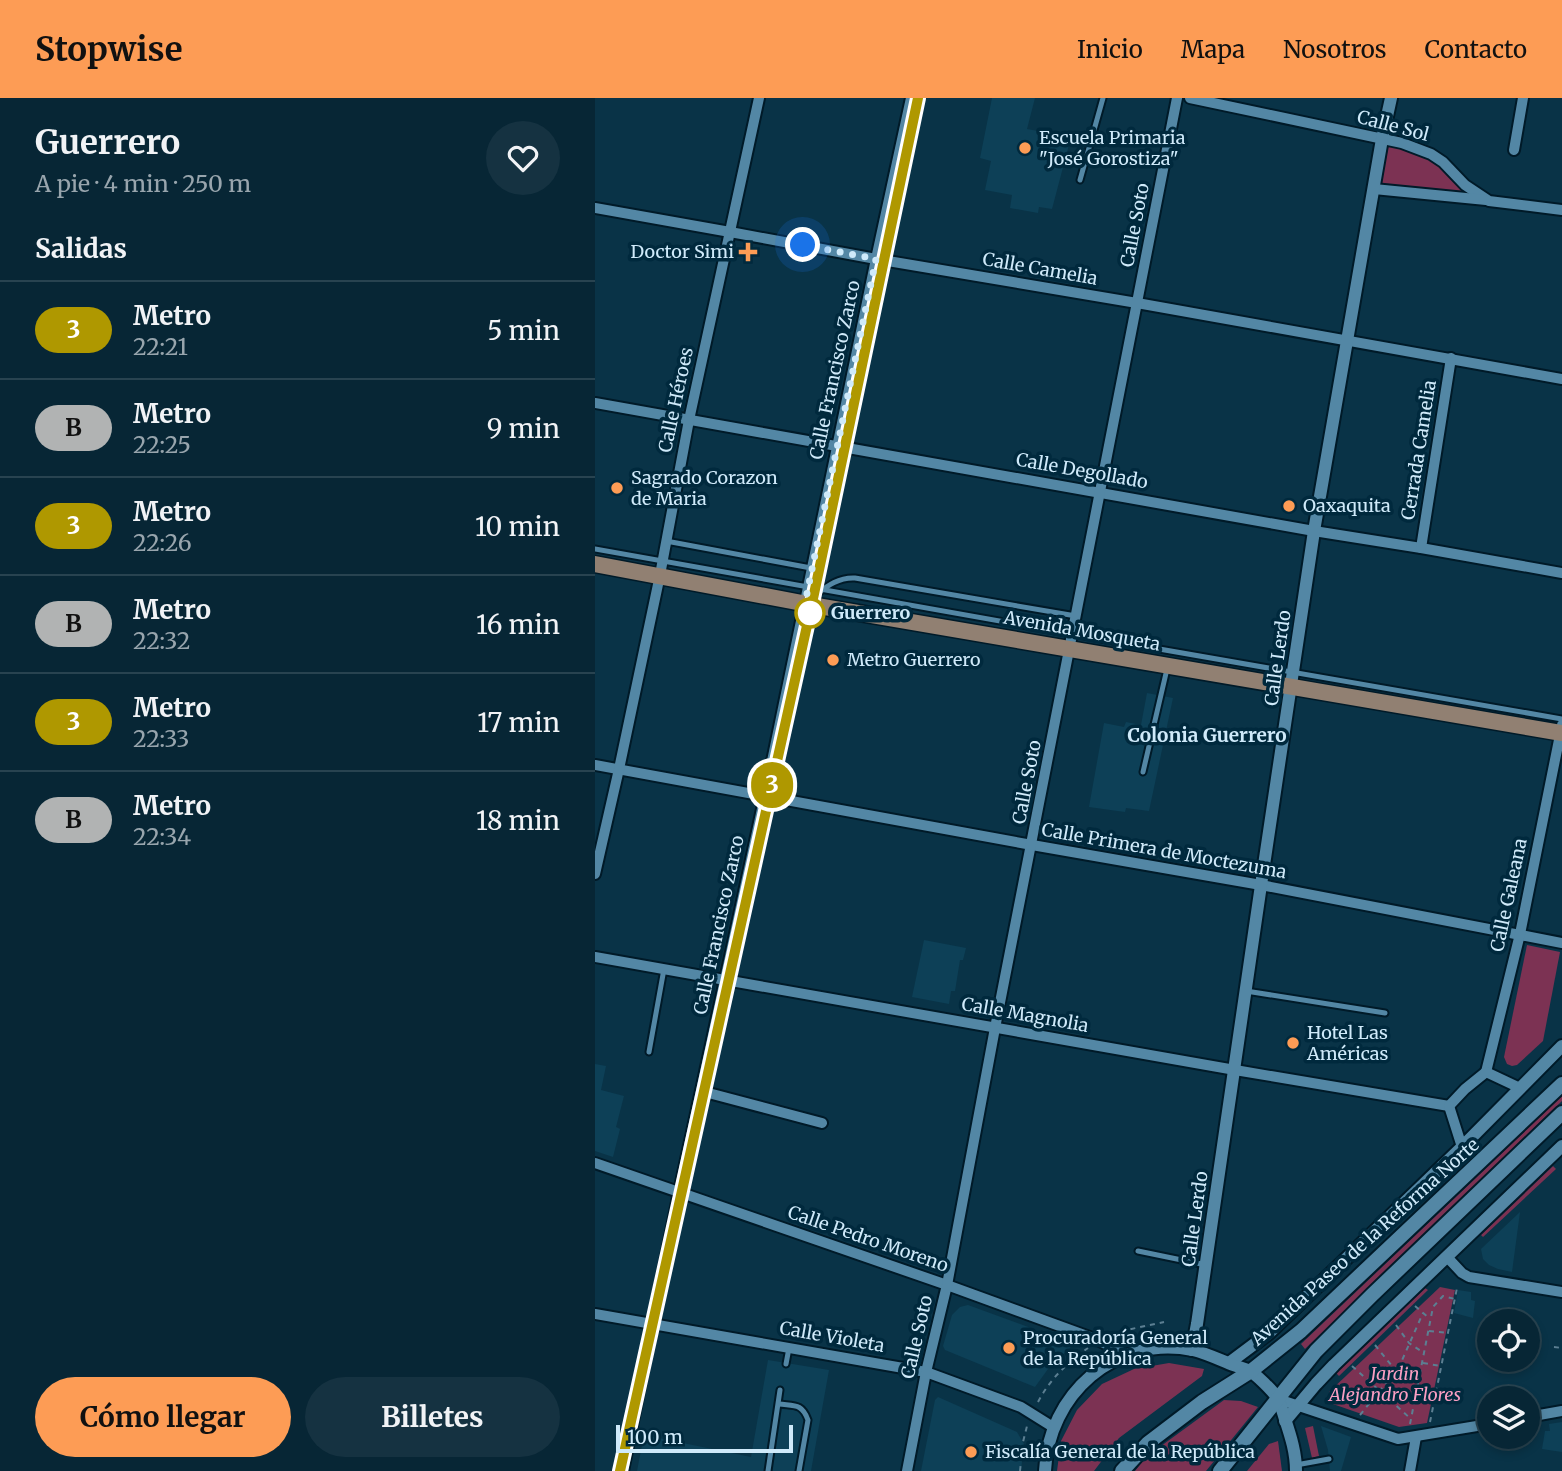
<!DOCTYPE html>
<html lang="es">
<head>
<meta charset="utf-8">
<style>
  :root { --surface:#072635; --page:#153241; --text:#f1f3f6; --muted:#98a5ad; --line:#284350; --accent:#fd9c55 }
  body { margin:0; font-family:Merriweather,serif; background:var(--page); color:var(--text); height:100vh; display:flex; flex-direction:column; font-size:26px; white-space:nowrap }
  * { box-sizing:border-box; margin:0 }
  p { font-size:23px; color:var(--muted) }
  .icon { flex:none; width:38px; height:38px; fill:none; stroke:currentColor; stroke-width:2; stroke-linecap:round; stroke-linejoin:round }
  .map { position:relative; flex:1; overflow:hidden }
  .drawer { display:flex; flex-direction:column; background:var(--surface); width:595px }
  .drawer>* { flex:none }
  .badge { padding:0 14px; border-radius:23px; font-size:24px; line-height:46px }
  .tools { position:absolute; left:882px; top:1211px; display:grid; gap:14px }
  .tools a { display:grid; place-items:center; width:63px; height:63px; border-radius:50%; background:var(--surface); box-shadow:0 4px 10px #0003,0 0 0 2px var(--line); font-size:35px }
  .scale { position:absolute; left:21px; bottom:18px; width:177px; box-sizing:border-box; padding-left:7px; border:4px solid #cfeafa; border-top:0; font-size:19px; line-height:24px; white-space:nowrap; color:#cfeafa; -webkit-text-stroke:5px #00293d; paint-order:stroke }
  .you { position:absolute; width:35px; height:35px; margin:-18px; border:5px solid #fff; border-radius:50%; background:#1a73e8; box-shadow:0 0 0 10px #1a73e833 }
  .map>.badge { position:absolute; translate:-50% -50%; box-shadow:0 0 0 4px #fff }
  h2 { padding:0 35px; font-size:26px; line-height:63px }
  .round { display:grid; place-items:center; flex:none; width:74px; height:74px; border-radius:37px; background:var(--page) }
  .overview { display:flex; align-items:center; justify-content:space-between; height:119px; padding:0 35px }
  h1 { font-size:33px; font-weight:700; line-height:52px }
  .cta { display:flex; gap:14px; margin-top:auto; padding:14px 35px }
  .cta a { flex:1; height:80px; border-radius:42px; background:var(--accent); color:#111; font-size:28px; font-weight:700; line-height:80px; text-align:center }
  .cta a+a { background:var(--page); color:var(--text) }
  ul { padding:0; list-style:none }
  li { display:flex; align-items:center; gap:21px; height:98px; padding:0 35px; border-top:2px solid var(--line) }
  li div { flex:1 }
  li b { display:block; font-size:26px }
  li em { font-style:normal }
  li .badge { min-width:77px; font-weight:700; text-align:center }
  header { display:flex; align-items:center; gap:42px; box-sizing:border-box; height:98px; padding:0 35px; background:var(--accent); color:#111 }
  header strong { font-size:33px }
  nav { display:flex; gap:38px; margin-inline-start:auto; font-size:24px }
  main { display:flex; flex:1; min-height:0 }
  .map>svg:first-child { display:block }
</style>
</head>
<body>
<header>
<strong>Stopwise</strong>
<nav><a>Inicio</a><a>Mapa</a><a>Nosotros</a><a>Contacto</a></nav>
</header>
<main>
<section class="drawer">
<div class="overview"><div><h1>Guerrero</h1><p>A pie · 4 min · 250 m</p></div><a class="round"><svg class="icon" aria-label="heart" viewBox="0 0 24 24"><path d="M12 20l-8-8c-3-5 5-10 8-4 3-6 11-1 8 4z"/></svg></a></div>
<h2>Salidas</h2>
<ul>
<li><span class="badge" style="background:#af9800;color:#fff">3</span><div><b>Metro</b><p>22:21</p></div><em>5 min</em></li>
<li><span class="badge" style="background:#b1b3b3;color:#111">B</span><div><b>Metro</b><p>22:25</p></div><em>9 min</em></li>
<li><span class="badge" style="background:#af9800;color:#fff">3</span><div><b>Metro</b><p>22:26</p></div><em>10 min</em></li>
<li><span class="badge" style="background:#b1b3b3;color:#111">B</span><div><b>Metro</b><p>22:32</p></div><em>16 min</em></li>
<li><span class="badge" style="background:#af9800;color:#fff">3</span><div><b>Metro</b><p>22:33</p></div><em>17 min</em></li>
<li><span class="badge" style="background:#b1b3b3;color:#111">B</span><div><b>Metro</b><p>22:34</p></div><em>18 min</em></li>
</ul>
<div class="cta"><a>Cómo llegar</a><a>Billetes</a></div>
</section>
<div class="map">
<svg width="967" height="1373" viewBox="0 0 967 1373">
  <rect width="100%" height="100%" fill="#093347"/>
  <g fill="#0d4057">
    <polygon points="397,0 440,0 432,31 476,39 457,111 444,109 443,115 415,110 417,97 390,92 396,63 385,60"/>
    <polygon points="552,595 578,600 554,713 531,710 530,714 494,709 509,625 529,629 531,624 546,627"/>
    <polygon points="329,842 371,850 368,862 365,862 360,893 356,893 354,906 317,899"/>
    <polygon points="0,966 11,968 6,992 29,998 21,1029 25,1031 18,1059 0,1053"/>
    <polygon points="925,1114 917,1174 903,1171 894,1167 888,1161 886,1151"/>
    <polygon points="863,1192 876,1194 876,1202 880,1203 878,1220 859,1215"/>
    <polygon points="373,1207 466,1241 476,1249 453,1271 440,1289 350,1252 348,1248 357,1217 365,1209"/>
    <polygon points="173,1262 234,1272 216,1373 42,1373 49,1337 156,1359"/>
    <polygon points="343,1299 422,1334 429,1346 426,1373 326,1373 340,1302"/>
    <polygon points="967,1324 967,1354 947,1351 950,1333 955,1333 954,1326"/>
    <polygon points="726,1328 756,1339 746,1373 735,1373 733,1352"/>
  </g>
  <g fill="#7c3253">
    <polygon points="794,45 834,57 870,92 871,98 786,87"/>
    <polygon points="932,847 965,854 948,943 922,967 917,968 912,966 909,959"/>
    <polygon points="967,998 967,1003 710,1251 706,1246"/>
    <polygon points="958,1068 961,1071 888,1139 886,1137"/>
    <polygon points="845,1189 860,1192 832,1325 804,1329 735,1305 734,1294"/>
    <polygon points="830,1190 833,1192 744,1278 741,1275"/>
    <polygon points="574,1265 609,1271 607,1278 524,1340 499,1373 462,1373 466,1343 482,1312 507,1286 539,1271"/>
    <polygon points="629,1302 646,1303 663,1309 611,1373 540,1373 551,1359"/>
    <polygon points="718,1328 724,1358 717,1360 710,1330"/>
    <polygon points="683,1343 687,1373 652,1373 674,1346"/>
  </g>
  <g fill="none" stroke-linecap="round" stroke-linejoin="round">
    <defs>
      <g id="service">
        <polyline points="485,82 508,0"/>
        <polyline points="71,443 216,470"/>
        <polyline points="0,451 478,536 967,621"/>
        <path d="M212 503C228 492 240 479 260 480L481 518"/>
        <polyline points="548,674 572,571"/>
        <polyline points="651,893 790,915"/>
        <polyline points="54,954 69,871"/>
        <polyline points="543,1153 611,1167"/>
        <polyline points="191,1266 194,1250"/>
        <path d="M184 1306C199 1308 207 1305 213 1322L204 1373"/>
        <polyline points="701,1367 734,1361"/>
        <polyline points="173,1373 185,1292"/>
      </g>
      <g id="minor">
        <polyline points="595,0 807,45 836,56 848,64 870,87 894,103 967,112"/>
        <polyline points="919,52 928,0"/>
        <polyline points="779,91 891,102"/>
        <polyline points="0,110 135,134 281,161 542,205 967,281"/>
        <polyline points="0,305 719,433 826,450 967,475"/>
        <polyline points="826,450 856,260"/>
        <polyline points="0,667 437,747 666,787 967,845"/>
        <polyline points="0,776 24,671 65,477 94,322 164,0"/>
        <polyline points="0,859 640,972 854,1008"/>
        <polyline points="891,974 925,836 967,627"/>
        <polyline points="891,974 925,990"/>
        <polyline points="106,993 227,1025"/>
        <polyline points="854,1008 870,991 891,974"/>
        <polyline points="854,1008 867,1049"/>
        <polyline points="0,1065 352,1187 503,1242 532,1257"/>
        <polyline points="852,1159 867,1175 874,1179 967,1194"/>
        <polyline points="0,1216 331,1274 426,1309 458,1329"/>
        <polyline points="683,1301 803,1341 894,1326"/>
        <polyline points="933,1319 967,1313"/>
        <polyline points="28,1373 84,1094 170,697 281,161 316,0"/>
        <polyline points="312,1373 331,1274 352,1187 400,930 582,0"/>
        <polyline points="815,1373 821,1339"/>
      </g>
      <g id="tertiary">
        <polyline points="597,1252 602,1226 666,787 719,433 787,41 796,0"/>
        <polyline points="634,1265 674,1235 867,1049 967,948"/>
        <polyline points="690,1323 721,1286 739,1267 967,1048"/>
        <path d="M450 1373C453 1297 520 1236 598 1252 610 1255 621 1260 633 1265 639 1268 646 1269 653 1272 660 1275 679 1294 683 1301 686 1307 688 1315 690 1321 696 1339 701 1355 701 1373"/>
      </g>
      <g id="secondary">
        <polyline points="527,1373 553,1345 607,1304 656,1273 706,1233 967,986"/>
        <polyline points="625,1373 721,1253 777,1197 967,1015"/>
      </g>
      <polyline id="primary" points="0,466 223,508 967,635"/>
    </defs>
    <use href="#service" stroke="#001a28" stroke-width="9"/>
    <use href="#minor" stroke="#001a28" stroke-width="14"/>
    <use href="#tertiary" stroke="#001a28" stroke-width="16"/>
    <use href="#secondary" stroke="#001a28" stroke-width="18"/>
    <use href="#primary" stroke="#001a28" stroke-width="19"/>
    <g stroke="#5c7f92" stroke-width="2" stroke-dasharray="5 5" stroke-linecap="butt">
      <polyline points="820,1208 835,1221"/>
      <polyline points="801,1227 814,1245 829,1255"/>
      <polyline points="834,1233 853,1235"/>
      <polyline points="516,1236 522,1234 569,1224"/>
      <polyline points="780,1247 801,1273"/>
      <polyline points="959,1249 967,1250"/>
      <polyline points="828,1265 846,1268"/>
      <polyline points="757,1268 816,1321"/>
      <path d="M443 1304C455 1281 472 1265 493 1250"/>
      <polyline points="765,1317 804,1269 828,1215"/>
      <polyline points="835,1324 862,1190"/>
      <polyline points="815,1326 838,1209 848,1198 860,1201"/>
      <polyline points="425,1373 428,1344 432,1328"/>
    </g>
    <use href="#service" stroke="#5387a5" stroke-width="5"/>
    <use href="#minor" stroke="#5387a5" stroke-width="10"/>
    <use href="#tertiary" stroke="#5387a5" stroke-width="12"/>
    <use href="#secondary" stroke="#5387a5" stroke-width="14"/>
    <use href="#primary" stroke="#918072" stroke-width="16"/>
  </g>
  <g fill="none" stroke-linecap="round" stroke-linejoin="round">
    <defs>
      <polyline id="line" points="25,1373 219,496 323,0"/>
    </defs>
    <use href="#line" stroke="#fff" stroke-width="16"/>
    <use href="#line" stroke="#af9800" stroke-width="10"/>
    <polyline stroke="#cfeafa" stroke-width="7" stroke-dasharray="0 12.6" points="208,147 281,161 210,505 215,515"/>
  </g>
  <g fill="#fd9c55" stroke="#00293d" stroke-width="2.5">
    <circle cx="430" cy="50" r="7"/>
    <path d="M149.5 143.5h7v7h7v7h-7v7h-7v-7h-7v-7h7z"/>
    <circle cx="22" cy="390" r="7"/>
    <circle cx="694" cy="408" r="7"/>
    <circle cx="238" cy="562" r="7"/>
    <circle cx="698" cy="945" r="7"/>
    <circle cx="414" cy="1250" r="7"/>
    <circle cx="376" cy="1354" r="7"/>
  </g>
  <circle fill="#fff" stroke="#af9800" stroke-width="3.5" cx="215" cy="515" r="14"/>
  <g text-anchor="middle" stroke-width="7" stroke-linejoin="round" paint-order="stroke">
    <g font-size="18" fill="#cfeafa" stroke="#00293d">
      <text transform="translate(798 28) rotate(15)" y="6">Calle Sol</text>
      <text transform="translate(540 127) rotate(-79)" y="6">Calle Soto</text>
      <text transform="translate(445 171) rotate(10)" y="6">Calle Camelia</text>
      <text transform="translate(240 272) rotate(-78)" y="6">Calle Francisco Zarco</text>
      <text transform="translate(81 302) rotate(-78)" y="6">Calle Héroes</text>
      <text transform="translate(824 352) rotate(-81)" y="6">Cerrada Camelia</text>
      <text transform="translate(487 373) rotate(10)" y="6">Calle Degollado</text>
      <text transform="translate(487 533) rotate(10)" y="6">Avenida Mosqueta</text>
      <text transform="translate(683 560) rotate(-82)" y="6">Calle Lerdo</text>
      <text transform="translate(432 684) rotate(-79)" y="6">Calle Soto</text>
      <text transform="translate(569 753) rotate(10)" y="6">Calle Primera de Moctezuma</text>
      <text transform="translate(914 797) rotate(-78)" y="6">Calle Galeana</text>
      <text transform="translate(124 827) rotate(-78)" y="6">Calle Francisco Zarco</text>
      <text transform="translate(430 917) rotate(10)" y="6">Calle Magnolia</text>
      <text transform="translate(600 1121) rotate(-82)" y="6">Calle Lerdo</text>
      <text transform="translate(273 1141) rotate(19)" y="6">Calle Pedro Moreno</text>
      <text transform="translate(770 1144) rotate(-42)" y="6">Avenida Paseo de la Reforma Norte</text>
      <text transform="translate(237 1239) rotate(10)" y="6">Calle Violeta</text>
      <text transform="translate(322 1239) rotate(-77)" y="6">Calle Soto</text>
    </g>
    <g font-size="18" fill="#cfeafa" stroke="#00293d" text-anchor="start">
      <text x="444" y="46">Escuela Primaria<tspan x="444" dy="21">"José Gorostiza"</tspan></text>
      <text x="139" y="160" text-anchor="end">Doctor Simi</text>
      <text x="36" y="386">Sagrado Corazon<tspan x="36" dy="21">de Maria</tspan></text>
      <text x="708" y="414">Oaxaquita</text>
      <text x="252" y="568">Metro Guerrero</text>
      <text x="712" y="941">Hotel Las<tspan x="712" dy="21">Américas</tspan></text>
      <text x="428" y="1246">Procuradoría General<tspan x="428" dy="21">de la República</tspan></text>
      <text x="390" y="1360">Fiscalía General de la República</text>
    </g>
    <g font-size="18" font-weight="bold" fill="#cfeafa" stroke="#00293d" text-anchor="start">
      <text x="236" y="521">Guerrero</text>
    </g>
    <g font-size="18" font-style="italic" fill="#f99ec2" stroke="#00293d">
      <text x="800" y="1282">Jardin<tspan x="800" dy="21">Alejandro Flores</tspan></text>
    </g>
    <g font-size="19" font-weight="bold" fill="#cfeafa" stroke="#00293d">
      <text x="612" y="644">Colonia Guerrero</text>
    </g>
  </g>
</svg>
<div class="tools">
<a><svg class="icon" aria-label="locate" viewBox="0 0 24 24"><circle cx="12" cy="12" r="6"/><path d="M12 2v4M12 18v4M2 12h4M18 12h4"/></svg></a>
<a><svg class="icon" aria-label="layers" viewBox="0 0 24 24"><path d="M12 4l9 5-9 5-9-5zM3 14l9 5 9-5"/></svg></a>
</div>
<div class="scale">100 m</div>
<div class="you" style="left:208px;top:147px"></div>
<b class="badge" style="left:177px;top:687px;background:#af9800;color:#fff">3</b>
</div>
</main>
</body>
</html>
